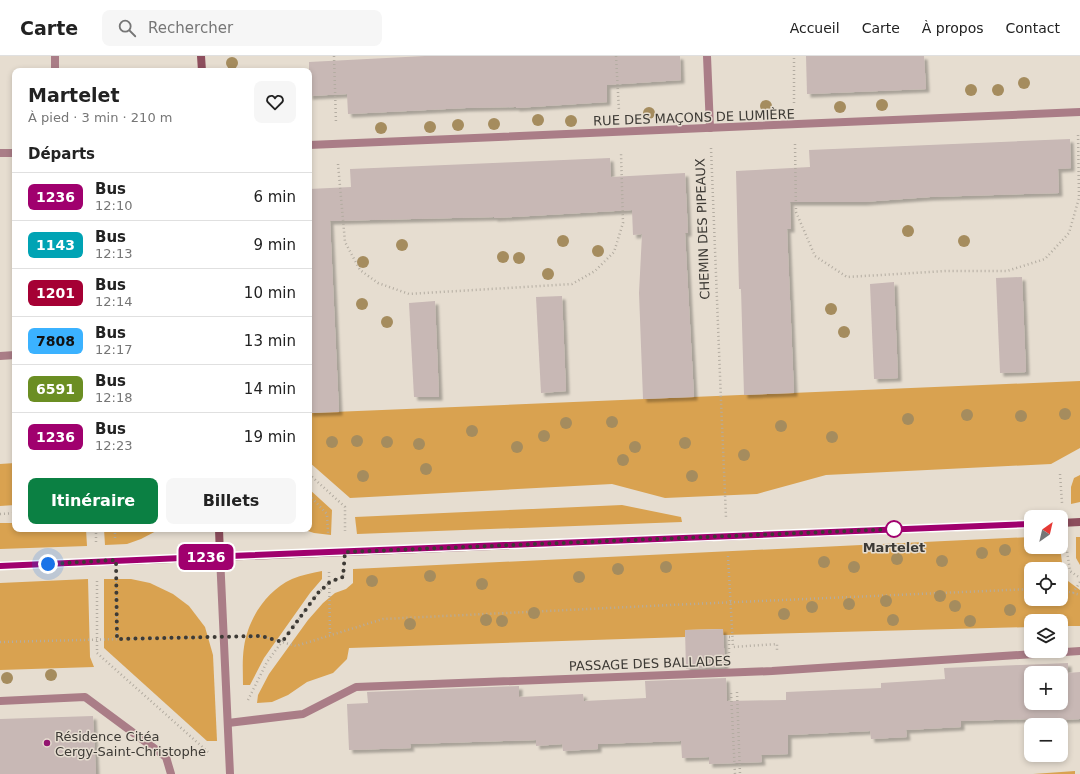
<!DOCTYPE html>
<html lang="fr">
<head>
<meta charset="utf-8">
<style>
  :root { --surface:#fff; --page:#f6f6f6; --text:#222; --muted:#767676; --line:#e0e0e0; --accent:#0b8043 }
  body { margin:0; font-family:"DejaVu Sans",sans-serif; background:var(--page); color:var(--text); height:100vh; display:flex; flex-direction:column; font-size:15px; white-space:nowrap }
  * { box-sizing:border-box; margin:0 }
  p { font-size:13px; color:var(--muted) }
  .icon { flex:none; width:22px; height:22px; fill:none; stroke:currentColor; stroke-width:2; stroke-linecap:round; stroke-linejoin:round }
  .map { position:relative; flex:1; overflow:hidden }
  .details { position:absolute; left:12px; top:12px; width:300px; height:464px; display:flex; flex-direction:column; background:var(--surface); border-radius:8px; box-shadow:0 2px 6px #0003 }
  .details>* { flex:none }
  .badge { padding:0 8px; border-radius:6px; font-size:14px; line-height:26px }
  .needle { width:26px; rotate:34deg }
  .buttons { position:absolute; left:1024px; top:454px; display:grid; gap:8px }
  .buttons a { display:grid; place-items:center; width:44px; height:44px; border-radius:8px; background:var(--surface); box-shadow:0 2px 6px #0003; font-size:20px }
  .you { position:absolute; width:20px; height:20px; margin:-10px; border:3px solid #fff; border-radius:50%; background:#1a73e8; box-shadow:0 0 0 6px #1a73e833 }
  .map>.badge { position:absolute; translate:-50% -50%; box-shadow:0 0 0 2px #fff }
  h2 { padding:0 16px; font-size:15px; line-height:36px }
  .round { display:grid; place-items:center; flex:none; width:42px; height:42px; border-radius:8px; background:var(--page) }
  .summary { display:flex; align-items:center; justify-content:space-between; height:68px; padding:0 16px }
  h1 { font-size:19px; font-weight:600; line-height:30px }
  .cta { display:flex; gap:8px; margin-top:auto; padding:8px 16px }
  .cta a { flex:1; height:46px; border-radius:8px; background:var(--accent); color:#fff; font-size:16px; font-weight:600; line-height:46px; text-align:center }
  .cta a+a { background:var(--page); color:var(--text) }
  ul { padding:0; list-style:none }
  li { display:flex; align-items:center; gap:12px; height:48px; padding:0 16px; border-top:1px solid var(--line) }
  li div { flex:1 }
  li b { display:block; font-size:15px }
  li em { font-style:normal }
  li .badge { min-width:44px; font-weight:700; text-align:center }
  header { display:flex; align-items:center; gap:24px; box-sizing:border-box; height:56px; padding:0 20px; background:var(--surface); border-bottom:1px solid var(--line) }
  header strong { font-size:19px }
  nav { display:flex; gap:22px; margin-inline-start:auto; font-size:14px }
  .search { width:280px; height:36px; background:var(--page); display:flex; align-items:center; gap:10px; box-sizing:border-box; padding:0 14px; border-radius:8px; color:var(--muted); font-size:15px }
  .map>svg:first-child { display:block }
</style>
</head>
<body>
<header>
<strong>Carte</strong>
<div class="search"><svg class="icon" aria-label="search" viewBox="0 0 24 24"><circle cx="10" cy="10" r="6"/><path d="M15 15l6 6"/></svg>Rechercher</div>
<nav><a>Accueil</a><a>Carte</a><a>À propos</a><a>Contact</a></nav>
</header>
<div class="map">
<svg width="1080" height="718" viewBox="0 0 1080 718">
  <defs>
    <filter id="shadow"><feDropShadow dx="3.5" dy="3.5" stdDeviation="1" flood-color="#0004"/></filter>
  </defs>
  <rect width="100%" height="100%" fill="#e6ddd0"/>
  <g fill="#d9a250" fill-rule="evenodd">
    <polygon points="1080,325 1080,392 1051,408 826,419 757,438 665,442 612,428 350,442 309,406 309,357"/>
    <polygon points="15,407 15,449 0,450 0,408"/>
    <polygon points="1080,419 1080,446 1071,448 1071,431 1074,422"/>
    <polygon points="309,433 332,454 331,479 314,477 302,473 309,473"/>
    <polygon points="622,449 681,461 682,466 357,478 355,461"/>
    <polygon points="0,467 15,467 15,473 86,473 87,490 0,493"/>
    <polygon points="104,473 160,473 141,483 127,488 105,489"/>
    <path d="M1031 481V491H1060L1064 522 1080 534V570H1061V565H1031V571L723 579V573L685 574V581L349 592 347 603 333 617 307 626 288 639 272 646 257 647 258 639 269 618 308 564 323 547 335 537 346 533 353 527V513ZM1031 513H1061V543H1031Z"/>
    <polygon points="1076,481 1080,481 1080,509 1076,502"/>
    <path d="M322 515V523L310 537 264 602 250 629H243C243 617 242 604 244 591 248 563 266 535 292 523 302 519 312 517 322 515Z"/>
    <polygon points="88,523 90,601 94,611 0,614 0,527"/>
    <polygon points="104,523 131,523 150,527 173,538 189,550 205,571 213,599 217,685 207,685 104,592"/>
    <polygon points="1075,715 1075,718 1033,718"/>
  </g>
  <g fill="#c8b8b5" fill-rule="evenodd" filter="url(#shadow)">
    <polygon points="425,0 680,0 681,24 607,29 607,46 516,52 516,51 466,52 348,58 347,38 309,40 309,6"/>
    <polygon points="806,0 924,0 926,33 807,38"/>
    <polygon points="1070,83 1071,112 1058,113 1059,137 930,141 863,146 790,146 791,173 787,173 794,337 744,339 741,233 739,233 736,115 810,111 809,94"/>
    <polygon points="610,102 611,121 685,117 688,177 685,177 694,341 643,343 639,237 642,178 633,179 632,154 494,162 494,161 330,165 339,356 309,357 309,133 351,131 350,113"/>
    <polygon points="1022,221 1026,316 1000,317 996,222"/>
    <polygon points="894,226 898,322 874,323 870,228"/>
    <polygon points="562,240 566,335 541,337 536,241"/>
    <polygon points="435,245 439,341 414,341 409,247"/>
    <polygon points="723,573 725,611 686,613 685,574"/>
    <path d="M1068 607V617L1080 616V663L1030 665V663L961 665V671L906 674 907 681 871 683 870 675 788 679V698L761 699 762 706 709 708V701L682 702 681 685 598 688V693L563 695 562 688 536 690V684L410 688 411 692 349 694 347 648 368 647 367 636 519 630V641L583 638 584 645 646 642 645 625 726 622 727 645 786 644V636L881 632V627L945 623 944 612ZM1031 617H1061V647H1031Z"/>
    <polygon points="93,660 96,718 0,718 0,663"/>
  </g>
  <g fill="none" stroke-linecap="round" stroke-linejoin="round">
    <g stroke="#b3aca1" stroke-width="2.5" stroke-dasharray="1 3" stroke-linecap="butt">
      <polyline points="334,0 336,67"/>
      <polyline points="616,0 619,55"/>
      <polyline points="794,47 794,0"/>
      <polyline points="795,88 796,156 815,200 847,221 946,215 1007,215 1045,203 1069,177 1079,142 1078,76"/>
      <polyline points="711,92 721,345 726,461"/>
      <polyline points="338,108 345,186 360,214 378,227 409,238 572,228 595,215 614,196 623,167 621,96"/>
      <polyline points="309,418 345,451 345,475"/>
      <polyline points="1060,418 1062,447"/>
      <polyline points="309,439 327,458 328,477"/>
      <polyline points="0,458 15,457"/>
      <polyline points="96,473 96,486"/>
      <polyline points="115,473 115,484"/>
      <polyline points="1066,488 1070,515 1080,522"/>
      <polyline points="728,500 733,591 777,588 777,594"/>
      <polyline points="329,516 330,580"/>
      <polyline points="97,525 97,597 208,696"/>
      <polyline points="116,525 117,583"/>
      <polyline points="1061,535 1070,536 1080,539"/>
      <polyline points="1073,537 1080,526"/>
      <polyline points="244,581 261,580 296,590 383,563 670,549 1031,533"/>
      <polyline points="0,586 203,581"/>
      <polyline points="729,597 729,581 732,581"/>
      <polyline points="737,636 740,718"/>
      <polyline points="731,637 735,718"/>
      <polyline points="248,644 267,606 318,537 330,526 343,521 344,516"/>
    </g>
    <g stroke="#aa7d87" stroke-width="8">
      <polyline points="0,97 15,97"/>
      <polyline points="0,645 85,641 166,701 171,718"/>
      <polyline points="228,667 303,658 356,631 772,615 1080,595"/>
    </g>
    <g stroke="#aa7d87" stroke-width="8">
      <polyline points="55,0 55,15"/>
      <polyline points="707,0 710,72"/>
      <polyline points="309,89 1080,56"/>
      <polyline points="0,300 15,299"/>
      <polyline points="220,500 230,718"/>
    </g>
    <g stroke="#8d4e5d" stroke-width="8">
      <polyline points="201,0 202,15"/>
      <polyline points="1061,467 1080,466"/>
      <polyline points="219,473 220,500"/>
      <polyline points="0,510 1031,468"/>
    </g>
  </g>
  <g fill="#a58c5e">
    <circle cx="232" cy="7" r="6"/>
    <circle cx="1024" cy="27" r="6"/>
    <circle cx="971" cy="34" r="6"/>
    <circle cx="998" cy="34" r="6"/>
    <circle cx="882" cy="49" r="6"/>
    <circle cx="766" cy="50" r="6"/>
    <circle cx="840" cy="51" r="6"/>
    <circle cx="649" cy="57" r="6"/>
    <circle cx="538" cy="64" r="6"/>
    <circle cx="571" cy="65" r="6"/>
    <circle cx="494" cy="68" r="6"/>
    <circle cx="458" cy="69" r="6"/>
    <circle cx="430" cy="71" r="6"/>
    <circle cx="381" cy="72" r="6"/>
    <circle cx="908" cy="175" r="6"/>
    <circle cx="563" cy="185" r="6"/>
    <circle cx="964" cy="185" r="6"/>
    <circle cx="402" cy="189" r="6"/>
    <circle cx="598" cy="195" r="6"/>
    <circle cx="503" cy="201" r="6"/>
    <circle cx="519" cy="202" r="6"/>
    <circle cx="363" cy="206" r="6"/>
    <circle cx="548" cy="218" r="6"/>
    <circle cx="362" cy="248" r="6"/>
    <circle cx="831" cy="253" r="6"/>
    <circle cx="387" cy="266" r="6"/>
    <circle cx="844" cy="276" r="6"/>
    <circle cx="1065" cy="358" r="6"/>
    <circle cx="967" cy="359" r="6"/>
    <circle cx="1021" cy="360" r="6"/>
    <circle cx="908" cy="363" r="6"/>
    <circle cx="612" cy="366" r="6"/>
    <circle cx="566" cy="367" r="6"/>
    <circle cx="781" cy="370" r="6"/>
    <circle cx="472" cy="375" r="6"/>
    <circle cx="544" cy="380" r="6"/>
    <circle cx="832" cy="381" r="6"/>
    <circle cx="357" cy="385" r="6"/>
    <circle cx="332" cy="386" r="6"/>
    <circle cx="387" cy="386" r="6"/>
    <circle cx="685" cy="387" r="6"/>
    <circle cx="419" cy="388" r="6"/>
    <circle cx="517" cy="391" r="6"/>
    <circle cx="635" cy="391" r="6"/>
    <circle cx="744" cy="399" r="6"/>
    <circle cx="623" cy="404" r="6"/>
    <circle cx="426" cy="413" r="6"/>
    <circle cx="363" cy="420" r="6"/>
    <circle cx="692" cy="420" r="6"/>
    <circle cx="1005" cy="494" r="6"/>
    <circle cx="982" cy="497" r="6"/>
    <circle cx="897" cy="503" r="6"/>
    <circle cx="942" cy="505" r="6"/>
    <circle cx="824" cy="506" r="6"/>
    <circle cx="666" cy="511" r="6"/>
    <circle cx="854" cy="511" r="6"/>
    <circle cx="618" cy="513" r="6"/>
    <circle cx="430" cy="520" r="6"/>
    <circle cx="579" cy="521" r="6"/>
    <circle cx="372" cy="525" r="6"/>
    <circle cx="482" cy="528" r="6"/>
    <circle cx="940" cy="540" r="6"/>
    <circle cx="886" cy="545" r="6"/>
    <circle cx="849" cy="548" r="6"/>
    <circle cx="955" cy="550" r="6"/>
    <circle cx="812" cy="551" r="6"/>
    <circle cx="1010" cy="554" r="6"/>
    <circle cx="534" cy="557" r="6"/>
    <circle cx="784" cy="558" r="6"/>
    <circle cx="486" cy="564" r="6"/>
    <circle cx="893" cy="564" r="6"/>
    <circle cx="502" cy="565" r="6"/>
    <circle cx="970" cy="565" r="6"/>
    <circle cx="410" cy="568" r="6"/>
    <circle cx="51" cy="619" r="6"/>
    <circle cx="7" cy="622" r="6"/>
  </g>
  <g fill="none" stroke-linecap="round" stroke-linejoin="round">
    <defs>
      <polyline id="line" points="0,510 205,501 1031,468"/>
    </defs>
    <use href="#line" stroke="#fff" stroke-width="9"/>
    <use href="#line" stroke="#a0006e" stroke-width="6"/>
    <polyline stroke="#3d3a35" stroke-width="4" stroke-dasharray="0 7.2" points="48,508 116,504 117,583 261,580 282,586 318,537 330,526 343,521 345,496 897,473 894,473"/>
  </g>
  <circle fill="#fff" stroke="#a0006e" stroke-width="2" cx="894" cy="473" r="8"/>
  <circle fill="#931570" stroke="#e6ddd0" stroke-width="1.5" cx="47" cy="687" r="4"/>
  <g text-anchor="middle" stroke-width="3" stroke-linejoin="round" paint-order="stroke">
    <g font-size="13" fill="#3d3a35" stroke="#e6ddd0">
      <text transform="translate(694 61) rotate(-2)" y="5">RUE DES MAÇONS DE LUMIÈRE</text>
      <text transform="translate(702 173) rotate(-92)" y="5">CHEMIN DES PIPEAUX</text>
      <text transform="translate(650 607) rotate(-2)" y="5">PASSAGE DES BALLADES</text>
    </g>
    <g font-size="13" font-weight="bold" fill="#3d3a35" stroke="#e6ddd0">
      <text x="894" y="496">Martelet</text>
    </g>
    <g font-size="13" fill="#3d3a35" stroke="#e6ddd0" text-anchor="start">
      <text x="55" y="685">Résidence Citéa<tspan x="55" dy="15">Cergy-Saint-Christophe</tspan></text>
    </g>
  </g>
</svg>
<div class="buttons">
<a><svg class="needle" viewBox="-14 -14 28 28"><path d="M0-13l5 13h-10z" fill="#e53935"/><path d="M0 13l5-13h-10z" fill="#767676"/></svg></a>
<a><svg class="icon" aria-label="locate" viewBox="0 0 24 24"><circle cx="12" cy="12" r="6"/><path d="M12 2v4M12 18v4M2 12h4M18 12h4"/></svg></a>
<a><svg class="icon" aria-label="layers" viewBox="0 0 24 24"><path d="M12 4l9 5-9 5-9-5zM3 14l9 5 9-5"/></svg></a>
<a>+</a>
<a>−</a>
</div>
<div class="you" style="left:48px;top:508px"></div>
<b class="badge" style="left:206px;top:501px;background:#a0006e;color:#fff">1236</b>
<section class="details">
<div class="summary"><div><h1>Martelet</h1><p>À pied · 3 min · 210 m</p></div><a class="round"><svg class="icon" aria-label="heart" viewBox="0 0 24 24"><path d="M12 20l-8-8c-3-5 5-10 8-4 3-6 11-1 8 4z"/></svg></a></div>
<h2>Départs</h2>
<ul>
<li><span class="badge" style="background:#a0006e;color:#fff">1236</span><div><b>Bus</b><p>12:10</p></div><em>6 min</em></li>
<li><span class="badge" style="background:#00a3b4;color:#fff">1143</span><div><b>Bus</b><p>12:13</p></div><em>9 min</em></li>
<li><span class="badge" style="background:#a50034;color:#fff">1201</span><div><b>Bus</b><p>12:14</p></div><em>10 min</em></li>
<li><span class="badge" style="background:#3bb2ff;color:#111">7808</span><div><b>Bus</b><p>12:17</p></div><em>13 min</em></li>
<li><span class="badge" style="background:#6b8e23;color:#fff">6591</span><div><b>Bus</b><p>12:18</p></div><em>14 min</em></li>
<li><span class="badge" style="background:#a0006e;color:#fff">1236</span><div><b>Bus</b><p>12:23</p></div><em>19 min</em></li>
</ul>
<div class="cta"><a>Itinéraire</a><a>Billets</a></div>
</section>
</div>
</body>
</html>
